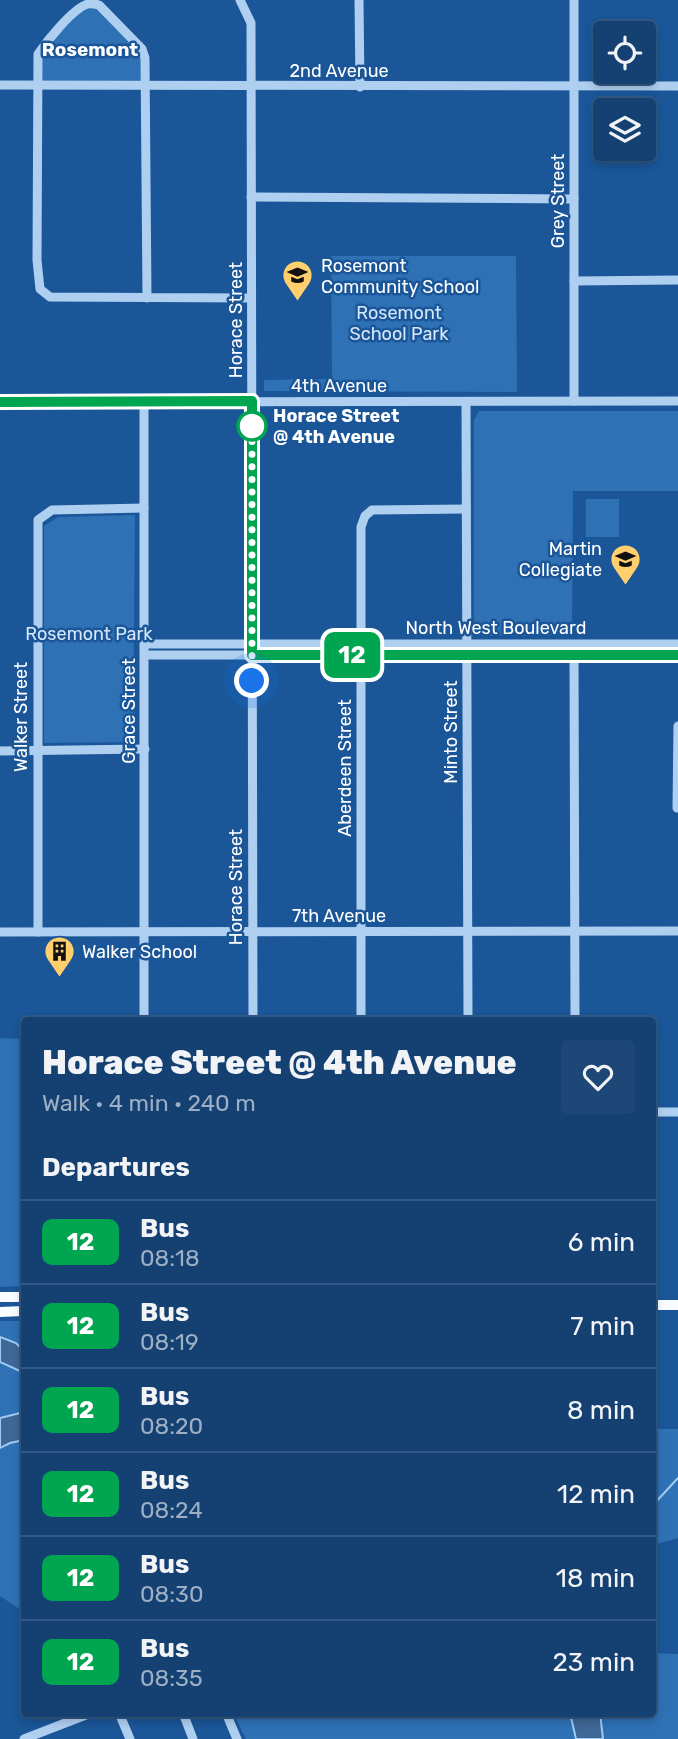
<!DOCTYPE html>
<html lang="en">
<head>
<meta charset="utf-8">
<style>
  :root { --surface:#144072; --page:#1d4777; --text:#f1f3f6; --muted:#9dafc4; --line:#335984 }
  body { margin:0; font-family:Rubik,sans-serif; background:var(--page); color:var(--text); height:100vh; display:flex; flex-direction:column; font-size:26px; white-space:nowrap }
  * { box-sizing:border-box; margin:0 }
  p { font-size:23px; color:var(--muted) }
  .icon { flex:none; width:38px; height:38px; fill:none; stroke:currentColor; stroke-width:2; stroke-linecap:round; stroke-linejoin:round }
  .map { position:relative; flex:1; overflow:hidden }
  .panel { position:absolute; left:21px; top:1017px; width:635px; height:700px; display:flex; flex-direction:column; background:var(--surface); border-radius:7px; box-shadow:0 4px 10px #0003,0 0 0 2px var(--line) }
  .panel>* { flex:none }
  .badge { padding:0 14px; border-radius:10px; font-size:24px; line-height:46px }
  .buttons { position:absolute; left:593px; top:21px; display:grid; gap:14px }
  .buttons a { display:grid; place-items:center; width:63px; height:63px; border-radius:7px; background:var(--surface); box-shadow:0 4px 10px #0003,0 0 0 2px var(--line); font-size:35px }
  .you { position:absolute; width:35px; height:35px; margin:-18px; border:5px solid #fff; border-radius:50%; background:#1a73e8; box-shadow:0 0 0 10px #1a73e833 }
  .map>.badge { position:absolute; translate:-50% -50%; box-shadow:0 0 0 4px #fff }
  h2 { padding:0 21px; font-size:26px; line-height:63px }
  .round { display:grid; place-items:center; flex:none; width:74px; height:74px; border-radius:7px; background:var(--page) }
  .head { display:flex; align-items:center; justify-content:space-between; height:119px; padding:0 21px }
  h1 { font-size:33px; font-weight:800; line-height:52px }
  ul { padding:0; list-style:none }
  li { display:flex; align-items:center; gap:21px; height:84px; padding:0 21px; border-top:2px solid var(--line) }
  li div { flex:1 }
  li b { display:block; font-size:26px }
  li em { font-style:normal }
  li .badge { min-width:77px; font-weight:700; text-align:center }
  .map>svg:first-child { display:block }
</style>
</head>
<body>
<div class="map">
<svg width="678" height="1739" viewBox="0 0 678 1739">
  <rect width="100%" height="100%" fill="#1a5698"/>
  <g fill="#2e71b5">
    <polygon points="99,5 142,49 145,86 38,86 38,54 79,8"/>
    <polygon points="331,256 516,256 517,392 264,391 264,380 332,379"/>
    <polygon points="479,411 678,411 678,491 573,491 572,635 482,636 474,627 474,420"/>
    <rect x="586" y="499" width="33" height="38"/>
    <polygon points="135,515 133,742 44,743 44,526 58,517"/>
    <polygon points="0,1038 24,1039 24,1286 0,1287"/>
    <polygon points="0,1321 24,1321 24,1351 16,1343 0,1337"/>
    <polygon points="0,1362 24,1373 24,1412 0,1418"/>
    <polygon points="653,1429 678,1429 678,1538 653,1545"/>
    <polygon points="19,1440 24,1440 24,1612 0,1596 0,1448"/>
    <polygon points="653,1653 678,1654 678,1739 603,1739 600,1713 653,1713"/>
    <polygon points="233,1713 570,1713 576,1739 246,1739"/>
  </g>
  <g fill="#3e6897" stroke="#a2caf2" stroke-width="2">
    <polygon points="0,1337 16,1343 24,1351 24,1373 0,1362"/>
    <polygon points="24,1412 24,1440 10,1443 0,1448 0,1418"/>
    <polygon points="570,1713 600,1713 603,1739 576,1739"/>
  </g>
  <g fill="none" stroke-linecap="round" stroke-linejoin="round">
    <polyline stroke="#a2caf2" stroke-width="2" points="653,1505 678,1478"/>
    <g stroke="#afcff0" stroke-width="9">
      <polyline points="240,0 251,23 253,1020"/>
      <polyline points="359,0 360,87"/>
      <polyline points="0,85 678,86"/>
      <polyline points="251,197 574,199"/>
      <polyline points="574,281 678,280"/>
      <path d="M147 298 145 58 142 49 99 5C95 4 92 3 88 4 73 8 47 41 38 54L37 260 40 289 50 297 251 298"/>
      <polyline points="574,401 574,0"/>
      <polyline points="0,402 678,401"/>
      <polyline points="466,402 468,1020"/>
      <polyline points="145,644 678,644"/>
      <polyline points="574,649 575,1020"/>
      <polyline points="145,655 678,655"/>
      <polyline points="0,751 145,749"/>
      <polyline points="677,808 678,726"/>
      <polyline points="0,932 678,931"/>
      <polyline points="38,932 38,520 52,510 144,508"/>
      <polyline points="144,1020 144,402"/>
      <polyline points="361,1020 361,527 365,516 372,510 466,509"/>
      <polyline points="653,1112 678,1112"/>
      <polyline points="119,1713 130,1739"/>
      <polyline points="183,1713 193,1739"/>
      <polyline points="226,1713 237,1739"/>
      <polyline points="24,1739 91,1713"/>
    </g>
    <g stroke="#f8fbff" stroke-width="10">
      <polyline points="0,1297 24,1297"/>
      <polyline points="653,1305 678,1305"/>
      <polyline points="0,1312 24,1311"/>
    </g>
  </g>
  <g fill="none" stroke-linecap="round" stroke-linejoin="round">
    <defs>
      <polyline id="line" points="0,402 252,401 252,655 678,655"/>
    </defs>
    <use href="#line" stroke="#fff" stroke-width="16"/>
    <use href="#line" stroke="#00a54f" stroke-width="10"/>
    <polyline stroke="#fff" stroke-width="7" stroke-dasharray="0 12.6" points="252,681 252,426"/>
  </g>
  <defs>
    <symbol id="school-pin" viewBox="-11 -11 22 30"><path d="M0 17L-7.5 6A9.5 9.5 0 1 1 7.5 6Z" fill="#ffcf6e" stroke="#1a5698"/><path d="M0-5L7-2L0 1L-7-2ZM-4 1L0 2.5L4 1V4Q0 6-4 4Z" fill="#111"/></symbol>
    <symbol id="building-pin" viewBox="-11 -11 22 30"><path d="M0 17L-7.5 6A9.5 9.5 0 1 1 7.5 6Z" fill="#ffcf6e" stroke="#1a5698"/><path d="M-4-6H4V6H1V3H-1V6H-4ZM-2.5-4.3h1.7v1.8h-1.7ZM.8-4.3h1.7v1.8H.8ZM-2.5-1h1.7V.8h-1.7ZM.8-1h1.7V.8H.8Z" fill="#111"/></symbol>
  </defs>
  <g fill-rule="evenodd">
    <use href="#school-pin" x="280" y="258" width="35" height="47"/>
    <use href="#school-pin" x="608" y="542" width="35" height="47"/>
    <use href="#building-pin" x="42" y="934" width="35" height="47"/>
  </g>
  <circle fill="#fff" stroke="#00a54f" stroke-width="3.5" cx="252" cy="426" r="14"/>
  <g text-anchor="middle" stroke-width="5" stroke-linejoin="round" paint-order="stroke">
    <g font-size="18" fill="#fff" stroke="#1a5698">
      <text x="339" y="77">2nd Avenue</text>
      <text transform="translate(558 201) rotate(-90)" y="6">Grey Street</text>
      <text transform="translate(236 320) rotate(-90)" y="6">Horace Street</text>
      <text x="339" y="392">4th Avenue</text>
      <text x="496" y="634">North West Boulevard</text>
      <text transform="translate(129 711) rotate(-90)" y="6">Grace Street</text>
      <text transform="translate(21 717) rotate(-90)" y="6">Walker Street</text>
      <text transform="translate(451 732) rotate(-90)" y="6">Minto Street</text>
      <text transform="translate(345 768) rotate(-90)" y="6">Aberdeen Street</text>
      <text transform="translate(236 887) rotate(-90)" y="6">Horace Street</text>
      <text x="339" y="922">7th Avenue</text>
    </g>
    <g font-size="18" fill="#fff" stroke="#1a5698" text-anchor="start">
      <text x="321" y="272">Rosemont<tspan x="321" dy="21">Community School</tspan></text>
      <text x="602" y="555" text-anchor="end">Martin<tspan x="602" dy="21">Collegiate</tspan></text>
      <text x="82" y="958">Walker School</text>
    </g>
    <g font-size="18" fill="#d6e8fb" stroke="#1a5698">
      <text x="399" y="319">Rosemont<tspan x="399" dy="21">School Park</tspan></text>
      <text x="89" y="640">Rosemont Park</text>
    </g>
    <g font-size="18" font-weight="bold" fill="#fff" stroke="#1a5698" text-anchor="start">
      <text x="273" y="422">Horace Street<tspan x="273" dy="21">@ 4th Avenue</tspan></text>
    </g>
    <g font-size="19" font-weight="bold" fill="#fff" stroke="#1a5698">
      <text x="90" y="56">Rosemont</text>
    </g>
  </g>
</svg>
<div class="buttons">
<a><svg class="icon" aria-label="locate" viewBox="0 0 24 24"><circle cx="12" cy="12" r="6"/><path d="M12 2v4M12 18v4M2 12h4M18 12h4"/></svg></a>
<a><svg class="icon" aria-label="layers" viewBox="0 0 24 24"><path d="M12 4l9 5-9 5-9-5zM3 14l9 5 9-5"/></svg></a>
</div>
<div class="you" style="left:252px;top:681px"></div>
<b class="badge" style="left:352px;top:655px;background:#00a54f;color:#fff">12</b>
<section class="panel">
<div class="head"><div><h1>Horace Street @ 4th Avenue</h1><p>Walk · 4 min · 240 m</p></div><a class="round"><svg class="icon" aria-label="heart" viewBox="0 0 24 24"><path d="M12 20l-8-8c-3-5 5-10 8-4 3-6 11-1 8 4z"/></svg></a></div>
<h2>Departures</h2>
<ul>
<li><span class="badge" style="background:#00a54f;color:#fff">12</span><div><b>Bus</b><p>08:18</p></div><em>6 min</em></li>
<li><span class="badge" style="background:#00a54f;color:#fff">12</span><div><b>Bus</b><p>08:19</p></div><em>7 min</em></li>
<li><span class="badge" style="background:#00a54f;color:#fff">12</span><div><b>Bus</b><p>08:20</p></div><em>8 min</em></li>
<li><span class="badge" style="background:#00a54f;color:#fff">12</span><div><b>Bus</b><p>08:24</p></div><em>12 min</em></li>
<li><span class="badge" style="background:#00a54f;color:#fff">12</span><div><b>Bus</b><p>08:30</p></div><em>18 min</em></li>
<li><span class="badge" style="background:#00a54f;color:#fff">12</span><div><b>Bus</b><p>08:35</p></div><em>23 min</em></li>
</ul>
</section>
</div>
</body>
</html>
